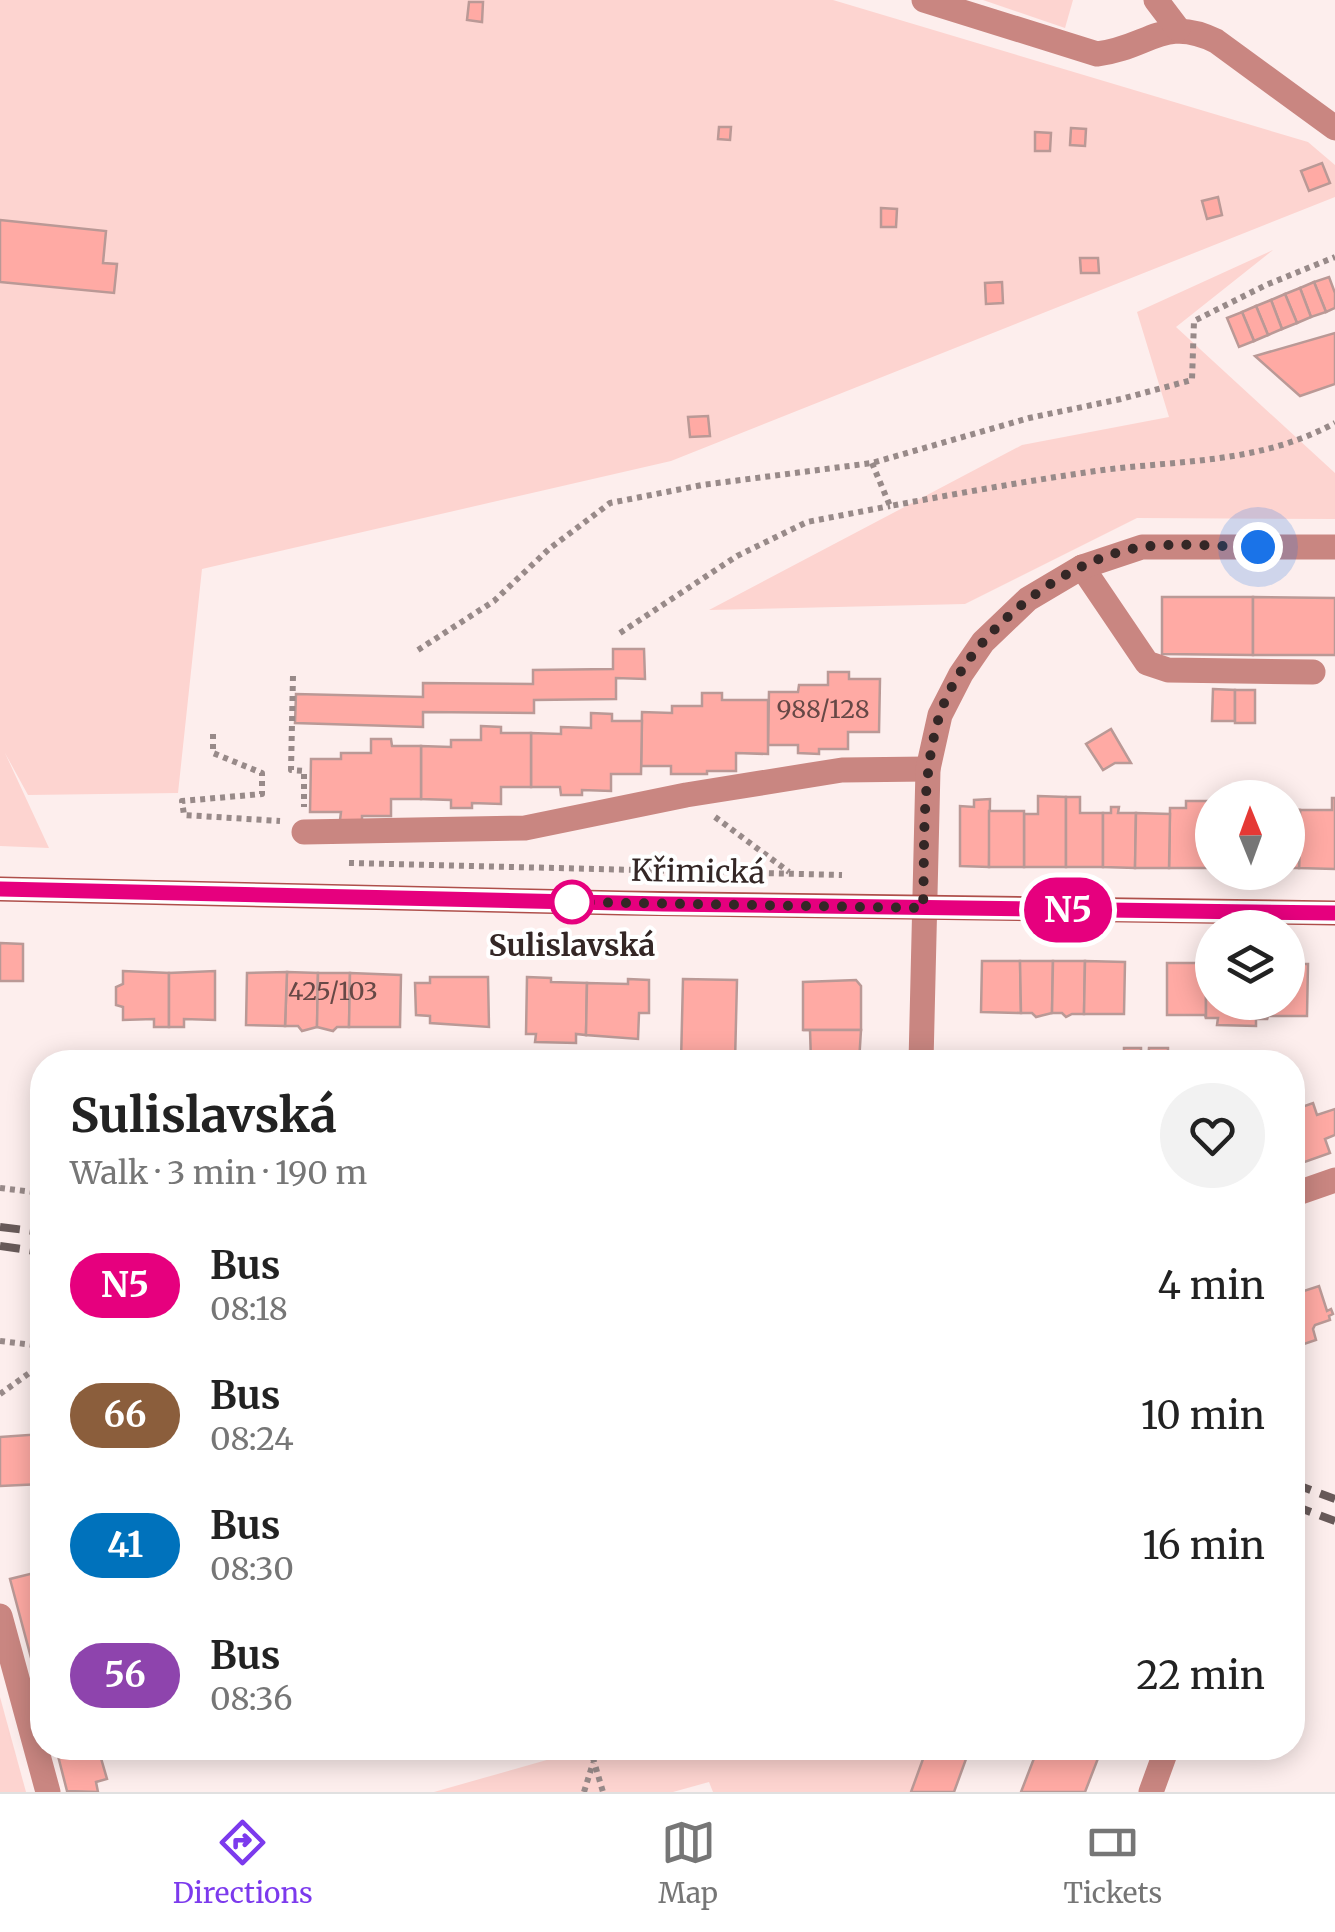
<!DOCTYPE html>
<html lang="en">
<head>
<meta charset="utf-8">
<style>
  :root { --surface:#fff; --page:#f2f2f2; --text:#222; --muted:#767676; --line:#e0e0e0; --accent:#7c3aed }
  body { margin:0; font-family:Merriweather,serif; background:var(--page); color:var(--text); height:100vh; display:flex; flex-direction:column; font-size:38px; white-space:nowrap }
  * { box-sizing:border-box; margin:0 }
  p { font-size:32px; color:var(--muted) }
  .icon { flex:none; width:55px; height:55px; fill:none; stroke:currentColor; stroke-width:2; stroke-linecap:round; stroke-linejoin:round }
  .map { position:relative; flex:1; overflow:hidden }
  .details { position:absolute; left:30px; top:1050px; width:1275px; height:710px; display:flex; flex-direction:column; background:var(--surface); border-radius:40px; box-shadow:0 5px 25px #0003 }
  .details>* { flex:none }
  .badge { padding:0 20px; border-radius:32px; font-size:35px; line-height:65px }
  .needle { width:65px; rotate:359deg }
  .buttons { position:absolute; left:1195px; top:780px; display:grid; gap:20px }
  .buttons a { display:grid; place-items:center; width:110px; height:110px; border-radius:50%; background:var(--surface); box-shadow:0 5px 25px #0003; font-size:50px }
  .you { position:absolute; width:50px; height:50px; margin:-25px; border:8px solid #fff; border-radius:50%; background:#1a73e8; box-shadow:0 0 0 15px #1a73e833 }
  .map>.badge { position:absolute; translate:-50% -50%; box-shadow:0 0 0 5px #fff }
  .round { display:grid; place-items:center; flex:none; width:105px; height:105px; border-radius:52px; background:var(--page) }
  .summary { display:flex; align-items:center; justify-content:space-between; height:170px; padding:0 40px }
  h1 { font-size:48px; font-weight:700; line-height:75px }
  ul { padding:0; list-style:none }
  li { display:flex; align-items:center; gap:30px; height:130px; padding:0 40px }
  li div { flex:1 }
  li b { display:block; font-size:38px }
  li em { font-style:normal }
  li .badge { min-width:110px; font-weight:700; text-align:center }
  .menu { display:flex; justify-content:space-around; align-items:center; height:140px; border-top:2px solid var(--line); background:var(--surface); font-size:28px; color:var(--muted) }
  .menu a { display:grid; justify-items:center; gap:5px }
  .menu .active { color:var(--accent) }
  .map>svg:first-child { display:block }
</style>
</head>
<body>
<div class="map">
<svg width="1335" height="1792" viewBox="0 0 1335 1792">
  <rect width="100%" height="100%" fill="#fdeeed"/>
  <g fill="#fdd4d0">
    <polygon points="0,0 833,0 1308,142 1335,165 1335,197 671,461 202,569 178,793 28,795 5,753 49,848 0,846"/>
    <polygon points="983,0 1073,0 1065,28"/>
    <polygon points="1273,250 1176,327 1335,473 1335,519 1137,518 965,604 709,610 1022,445 1169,417 1137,312"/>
    <polygon points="0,1697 26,1792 0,1792"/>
    <polygon points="589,1748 927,1748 911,1792 713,1792 709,1782 673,1792 434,1792"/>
  </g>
  <g fill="#ffaaa4" stroke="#ba9996" stroke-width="2.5">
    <polygon points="469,2 483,2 482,22 467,20"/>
    <polygon points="719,127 731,127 730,140 718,139"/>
    <polygon points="1071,128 1086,129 1085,146 1070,145"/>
    <polygon points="1035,132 1051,133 1050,151 1035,151"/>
    <polygon points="1322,163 1330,183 1309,191 1301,171"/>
    <polygon points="1218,197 1222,215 1207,219 1202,201"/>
    <polygon points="881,208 897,209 896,227 881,227"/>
    <polygon points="0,220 106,231 103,263 117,264 114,293 0,282"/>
    <polygon points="1080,258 1098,258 1099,273 1081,273"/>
    <polygon points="1329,277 1335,293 1335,308 1326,312 1314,282"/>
    <polygon points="1002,282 1003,303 986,304 985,283"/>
    <polygon points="1314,282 1326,312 1311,317 1300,288"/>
    <polygon points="1300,288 1311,317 1297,323 1285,294"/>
    <polygon points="1285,294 1297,323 1282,329 1271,300"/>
    <polygon points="1271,300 1282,329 1268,335 1256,306"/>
    <polygon points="1256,306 1268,335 1254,341 1242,312"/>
    <polygon points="1242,312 1254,341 1239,347 1227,318"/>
    <polygon points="1335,333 1335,384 1300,396 1255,356"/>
    <polygon points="708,416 710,436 690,437 688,417"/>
    <polygon points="1162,597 1253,597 1253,655 1162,654"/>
    <polygon points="1253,597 1335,598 1335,655 1253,655"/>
    <polygon points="613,649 644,649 645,679 616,678 616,699 534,700 534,713 423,712 423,727 295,723 296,694 423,697 423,683 533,684 533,670 613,669"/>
    <polygon points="828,672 849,672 849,679 880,679 879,732 848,732 848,749 819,749 819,754 798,753 798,745 768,745 769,692 798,692 799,685 828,685"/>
    <polygon points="1213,689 1235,690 1235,721 1212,721"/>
    <rect x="1235" y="690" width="20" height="33"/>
    <polygon points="702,693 722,693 722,700 768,700 768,754 736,753 736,771 707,771 707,774 671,774 671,766 641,766 642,712 672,713 672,706 702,706"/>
    <polygon points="591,713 612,714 612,721 642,721 641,774 611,774 611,791 582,790 582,795 561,795 560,787 531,787 531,733 561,734 561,727 591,728"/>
    <polygon points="481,726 501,727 501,733 531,733 531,787 501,787 501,804 472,803 472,808 451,808 451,800 421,799 421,746 451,747 451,740 481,740"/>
    <polygon points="1111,729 1131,763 1115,763 1103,770 1086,744"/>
    <polygon points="371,739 391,739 392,746 421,746 421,799 391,799 391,816 362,816 362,821 340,820 341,812 310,812 311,759 341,759 341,753 371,753"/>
    <polygon points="1038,796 1066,797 1066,867 1024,867 1024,814 1038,814"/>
    <polygon points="1066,797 1080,797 1080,813 1103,813 1103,867 1066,867"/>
    <polygon points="1332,798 1335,798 1335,869 1299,868 1300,810 1332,810"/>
    <polygon points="990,799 989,867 960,866 960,806 974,807 974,800"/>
    <polygon points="1186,801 1212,801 1212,868 1169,868 1170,808 1186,808"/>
    <polygon points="1111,807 1119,807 1118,813 1136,813 1135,868 1103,867 1103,813 1111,813"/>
    <polygon points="1288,809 1300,810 1299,868 1288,868"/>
    <rect x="989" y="811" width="35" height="56"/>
    <polygon points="1136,813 1170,814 1169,868 1135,868"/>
    <polygon points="0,943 23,944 23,981 0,981"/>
    <polygon points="982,961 1020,961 1021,1013 981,1012"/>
    <polygon points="1020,961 1053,961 1052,1013 1036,1017 1032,1013 1021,1013"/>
    <polygon points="1053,961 1085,961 1084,1014 1072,1014 1066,1017 1062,1013 1052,1013"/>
    <polygon points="1085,961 1125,962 1124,1014 1084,1014"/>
    <polygon points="1167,963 1206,963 1206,1018 1205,1015 1167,1015"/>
    <polygon points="1206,963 1212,963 1212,1002 1268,1002 1267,1019 1256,1019 1256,1026 1217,1025 1218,1018 1206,1018"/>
    <polygon points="1288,964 1308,964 1307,1016 1268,1016 1267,1019 1268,1002 1288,1002"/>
    <polygon points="123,971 169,973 169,1027 154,1027 154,1019 123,1020 123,1007 116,1005 116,987 123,984"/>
    <polygon points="215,971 215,1020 184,1019 184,1027 169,1027 169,973"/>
    <polygon points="287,972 318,973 317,1027 302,1031 298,1026 285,1026"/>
    <polygon points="287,972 285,1026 246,1025 247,973"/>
    <polygon points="318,973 350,973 349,1027 337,1027 333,1031 317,1027"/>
    <polygon points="350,973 401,975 400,1027 349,1027"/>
    <polygon points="430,977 488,977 489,1027 430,1023 430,1016 416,1015 415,983 430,983"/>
    <polygon points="527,977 551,978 551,982 587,983 586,1035 576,1034 576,1043 535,1042 536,1034 526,1034"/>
    <polygon points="628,979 649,980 649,1013 639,1013 638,1039 586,1035 587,983 628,984"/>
    <polygon points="683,979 737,980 735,1062 681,1062"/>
    <polygon points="856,980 861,986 861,1030 803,1030 803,982"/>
    <polygon points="803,1030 861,1030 859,1062 811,1062 810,1030"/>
    <rect x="1124" y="1048" width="17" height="14"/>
    <polygon points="1149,1048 1168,1048 1168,1062 1148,1062"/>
    <rect x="196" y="1052" width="16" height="10"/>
    <rect x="212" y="1052" width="16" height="10"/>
    <polygon points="510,1056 511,1062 491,1062 491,1057"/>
    <polygon points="1313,1103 1317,1115 1335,1109 1335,1135 1325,1139 1330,1153 1299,1164 1292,1144 1292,1110 1295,1105 1302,1107"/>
    <polygon points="1300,1280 1304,1291 1319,1286 1327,1311 1331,1309 1333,1314 1329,1316 1330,1320 1315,1325 1313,1329 1316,1340 1292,1348 1292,1282"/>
    <polygon points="42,1434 42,1484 0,1486 0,1437"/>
    <polygon points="42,1571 42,1699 10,1579"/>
    <polygon points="56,1748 98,1748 107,1779 96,1782 98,1792 67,1791"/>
    <polygon points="927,1748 970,1748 954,1792 911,1792"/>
    <polygon points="1038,1748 1102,1748 1085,1792 1021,1792"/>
  </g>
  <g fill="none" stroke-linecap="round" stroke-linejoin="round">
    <g stroke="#988a89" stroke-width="6" stroke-dasharray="5 5" stroke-linecap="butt">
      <path d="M872 463 890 506C960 493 1032 480 1103 470 1184 460 1261 463 1335 423"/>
      <polyline points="620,633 737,556 807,522 890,506"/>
      <polyline points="418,650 494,601 549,549 610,503 702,485 872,463 1029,418 1121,399 1192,380 1194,321 1266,285 1335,257"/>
      <polyline points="293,676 291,770 304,771 304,807"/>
      <polyline points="213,734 213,753 262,773 262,794 182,801 184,815 280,821"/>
      <polyline points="715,817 789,872"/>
      <polyline points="349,863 842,875"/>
      <polyline points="0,1188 42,1193"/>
      <polyline points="0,1341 42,1346"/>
      <polyline points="0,1394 42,1364"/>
      <polyline points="590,1748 603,1792"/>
      <polyline points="584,1792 593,1763"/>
    </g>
    <g stroke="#c98681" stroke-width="25">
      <path d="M924 0 1097 54C1148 48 1164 15 1216 41L1335 128"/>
      <polyline points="1156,0 1178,29"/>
      <polyline points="1082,567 1147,663 1168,670 1313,672"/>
      <polyline points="304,832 525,828 686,795 842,770 928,769"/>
      <polyline points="921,1062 928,769 940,715 961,674 983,642 1028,599 1082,567 1142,547 1335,547"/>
      <polyline points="1292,1195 1335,1180"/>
      <polyline points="0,1616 48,1792"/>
      <polyline points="1151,1792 1167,1748"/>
    </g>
    <polyline stroke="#af4f4b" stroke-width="25" points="0,889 623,903 1335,913"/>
    <g stroke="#685a59" stroke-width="8" stroke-dasharray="20 10" stroke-linecap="butt">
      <polyline points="0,1227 42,1232"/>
      <polyline points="0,1246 42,1252"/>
      <polyline points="1292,1483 1335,1499"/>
      <polyline points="1292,1505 1335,1521"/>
    </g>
  </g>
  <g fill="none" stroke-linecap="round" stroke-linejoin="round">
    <defs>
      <polyline id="line" points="0,889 663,904 1335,913"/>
    </defs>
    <use href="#line" stroke="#fff" stroke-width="22"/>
    <use href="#line" stroke="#e6007e" stroke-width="15"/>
    <path stroke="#342726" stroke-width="10" stroke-dasharray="0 18" d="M572 902 923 908C925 845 921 778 939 717 964 637 1061 559 1143 547 1179 542 1221 547 1258 547"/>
  </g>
  <circle fill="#fff" stroke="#e6007e" stroke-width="5" cx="572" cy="902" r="20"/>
  <g text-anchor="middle" stroke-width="8" stroke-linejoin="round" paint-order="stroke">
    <g font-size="25" fill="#674846">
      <text x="823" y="718">988/128</text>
      <text x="333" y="1000">425/103</text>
    </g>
    <g font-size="30" fill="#342726" stroke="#fff">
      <text transform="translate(698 872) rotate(1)" y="10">Křimická</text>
    </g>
    <g font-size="30" font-weight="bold" fill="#342726" stroke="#fff">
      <text x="572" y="956">Sulislavská</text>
    </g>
  </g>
</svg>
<div class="buttons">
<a><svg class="needle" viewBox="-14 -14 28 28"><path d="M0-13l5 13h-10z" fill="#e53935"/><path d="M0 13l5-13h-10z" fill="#767676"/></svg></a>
<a><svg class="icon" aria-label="layers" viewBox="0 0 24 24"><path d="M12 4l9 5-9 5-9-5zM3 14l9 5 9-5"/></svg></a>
</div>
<div class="you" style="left:1258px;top:547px"></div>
<b class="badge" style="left:1068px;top:910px;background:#e6007e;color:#fff">N5</b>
<section class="details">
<div class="summary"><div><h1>Sulislavská</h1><p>Walk · 3 min · 190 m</p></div><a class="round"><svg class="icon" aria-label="heart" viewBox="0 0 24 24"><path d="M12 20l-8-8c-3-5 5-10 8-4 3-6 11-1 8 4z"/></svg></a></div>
<ul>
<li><span class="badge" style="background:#e6007e;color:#fff">N5</span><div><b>Bus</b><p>08:18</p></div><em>4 min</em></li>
<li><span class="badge" style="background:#8b5e3c;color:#fff">66</span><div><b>Bus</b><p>08:24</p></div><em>10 min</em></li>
<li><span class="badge" style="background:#0072bc;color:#fff">41</span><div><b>Bus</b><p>08:30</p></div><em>16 min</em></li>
<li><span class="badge" style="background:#8e44ad;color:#fff">56</span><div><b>Bus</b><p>08:36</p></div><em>22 min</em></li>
</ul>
</section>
</div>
<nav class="menu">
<a class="active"><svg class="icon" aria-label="directions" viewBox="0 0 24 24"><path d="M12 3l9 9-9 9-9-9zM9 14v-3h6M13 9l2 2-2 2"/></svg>Directions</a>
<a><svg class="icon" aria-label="map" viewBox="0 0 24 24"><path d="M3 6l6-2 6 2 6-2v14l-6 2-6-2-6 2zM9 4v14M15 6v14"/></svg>Map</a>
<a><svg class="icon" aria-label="tickets" viewBox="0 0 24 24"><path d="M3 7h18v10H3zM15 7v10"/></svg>Tickets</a>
</nav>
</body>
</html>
